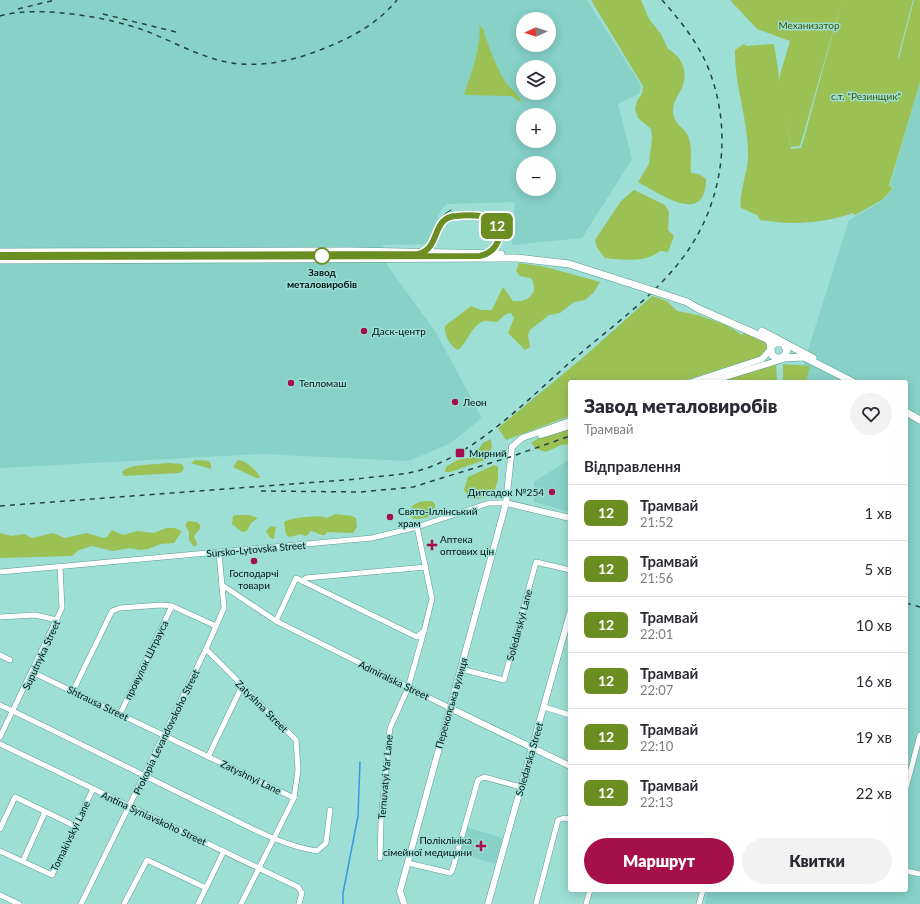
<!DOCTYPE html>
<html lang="uk">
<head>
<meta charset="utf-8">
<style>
  :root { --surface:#fff; --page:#f2f2f3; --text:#2b2b33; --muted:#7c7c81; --line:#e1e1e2; --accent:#a5104b }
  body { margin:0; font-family:Lato,sans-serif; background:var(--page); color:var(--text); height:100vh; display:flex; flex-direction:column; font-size:15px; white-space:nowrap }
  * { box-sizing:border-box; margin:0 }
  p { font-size:13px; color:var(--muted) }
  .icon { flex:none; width:22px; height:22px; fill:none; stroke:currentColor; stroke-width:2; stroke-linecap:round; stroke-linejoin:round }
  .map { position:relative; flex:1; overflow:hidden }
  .side { position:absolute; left:568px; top:380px; width:340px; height:512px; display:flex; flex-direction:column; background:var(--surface); border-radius:4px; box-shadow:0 2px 10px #0003 }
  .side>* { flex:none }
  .badge { padding:0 8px; border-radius:6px; font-size:14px; line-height:26px }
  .needle { width:26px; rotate:267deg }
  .fabs { position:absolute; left:516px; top:12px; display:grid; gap:8px }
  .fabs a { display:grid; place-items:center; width:40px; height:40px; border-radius:50%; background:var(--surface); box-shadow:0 2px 10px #0003; font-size:20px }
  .map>.badge { position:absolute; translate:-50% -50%; box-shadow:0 0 0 2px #fff }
  h2 { padding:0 16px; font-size:15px; line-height:36px }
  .round { display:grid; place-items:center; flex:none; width:42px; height:42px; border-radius:21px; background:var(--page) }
  .head { display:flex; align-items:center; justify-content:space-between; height:68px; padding:0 16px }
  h1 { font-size:19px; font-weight:800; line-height:30px }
  .button { display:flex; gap:8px; margin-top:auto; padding:8px 16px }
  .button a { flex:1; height:46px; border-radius:24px; background:var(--accent); color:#fff; font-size:16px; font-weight:800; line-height:46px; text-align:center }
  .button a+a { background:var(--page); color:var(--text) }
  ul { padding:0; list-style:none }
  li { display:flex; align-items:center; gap:12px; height:56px; padding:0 16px; border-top:1px solid var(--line) }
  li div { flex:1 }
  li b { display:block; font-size:15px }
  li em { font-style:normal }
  li .badge { min-width:44px; font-weight:700; text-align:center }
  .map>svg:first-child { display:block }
</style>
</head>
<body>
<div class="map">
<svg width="920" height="904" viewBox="0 0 920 904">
  <rect width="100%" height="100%" fill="#9dded5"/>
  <g fill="#87d1c7" fill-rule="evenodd">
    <path d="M0 0H587L641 85 639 94 618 104 632 159 582 238 512 245 515 202 446 204 438 215 431 244 383 245 387 265 435 331 482 418 449 444 408 461 260 454 0 468ZM523 19H549V45H523ZM523 67H549V93H523ZM523 115H549V141H523ZM523 163H549V189H523Z"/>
    <polygon points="920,82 920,904 705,904 708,890 906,890 906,382 798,382 849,220 882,201 894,188 890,186"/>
    <polygon points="570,459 570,512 534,502 534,482"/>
    <polygon points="466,827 503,838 495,864 459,853"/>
  </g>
  <g fill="#9bc154">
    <path d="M591 0H641L649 19 661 34 668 49C681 56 688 70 683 85 679 96 672 101 673 114 675 125 684 127 688 136 693 148 690 160 691 173L699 174 706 179C706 227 660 194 638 182L649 164 652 138 651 129 638 118 635 109 637 101 642 94 643 86Z"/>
    <path d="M730 0H842L800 146 791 147 785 111 791 149 801 148 803 142 842 0H913L898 57 899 58 914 0H920V82L889 186 893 188 882 200 855 215 853 213C820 224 794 225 760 220L757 215 741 208C738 199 748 169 748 157 749 121 734 85 735 50L744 44 746 46 774 44 780 82V75L790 41 757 29Z"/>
    <path d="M479 25 483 29C489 47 495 65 505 81 510 89 520 94 521 103L512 96 465 95C465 89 467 86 469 80 474 67 482 38 479 25Z"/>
    <path d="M634 190 665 205 669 212 668 230 674 236 668 252 660 251C646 263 623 260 605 258L597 248 595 240 621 201Z"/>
    <path d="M519 263 546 267 600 282 594 292 585 300 574 302 560 313 549 315 530 330 528 335 530 347 525 350 508 333 514 318 511 313 506 314 497 322C492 322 487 320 484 321 471 325 467 344 458 350 450 346 444 335 445 326L471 306 481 310H492L503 287 513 301C528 303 540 292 531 278L520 276 516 271Z"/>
    <path d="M652 296 667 301 677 311 698 315 728 326 742 335 746 331 766 341C768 350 766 353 758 358L679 382H570V416L506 440 498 428 586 355Z"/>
    <polygon points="776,363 777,382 719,382"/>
    <polygon points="783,364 810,366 806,382 783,382"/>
    <polygon points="570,427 570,444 561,445 546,452 537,449 531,443 543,435"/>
    <polygon points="491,439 492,447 489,455 491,457 488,459 450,472 445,472 446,467 457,460 473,457 483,443"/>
    <polygon points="195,460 209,461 211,464 211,469 191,463"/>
    <path d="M238 460C245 460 258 471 260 478H256L233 467Z"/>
    <path d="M169 463 182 464 184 468 182 472 178 473 124 476 122 472C130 463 157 465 169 463Z"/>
    <path d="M494 465 498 467V480L493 495C481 498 469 504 464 489L468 477Z"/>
    <path d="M428 501H432L435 504V513C430 517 418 521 412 518L411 510 412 506 419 502Z"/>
    <path d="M335 514 352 516 356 518 357 527 353 533 327 532 325 535C319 536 316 531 310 531L308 535 305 536 301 534 290 537 286 535 284 522C291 518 319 514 327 518Z"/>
    <polygon points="237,515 249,515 258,518 251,523 247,531 242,532 232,524 233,516"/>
    <polygon points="188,521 197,522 200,525 200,529 194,536 197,544 194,547 189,540 189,532 185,525"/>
    <polygon points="271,526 276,527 274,539 270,538 266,531"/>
    <polygon points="166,528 174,528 182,531 174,543 161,544 148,549 139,550 130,548 113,551 92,546 79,550 72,556 0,558 0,533 12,536 24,534 32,538 53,533 65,538 87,533 103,538 107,537 112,530 123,535 137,531 154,533"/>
  </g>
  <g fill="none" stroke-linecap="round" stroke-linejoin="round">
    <polyline stroke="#3599e5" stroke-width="1.5" points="343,904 343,893 358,816 360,762"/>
    <defs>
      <g id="minor">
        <polyline points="417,527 432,599 424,631"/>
        <polyline points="0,572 372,538 417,527 489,503 506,503"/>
        <polyline points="302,581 306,578 426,567"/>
        <polyline points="222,585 276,621 450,708"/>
        <polyline points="0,617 35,615 57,620"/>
        <polyline points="276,621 296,578 417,637 424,631 408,688 390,728 381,821 380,858"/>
        <polyline points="206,649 296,740 298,770 294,798 241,904"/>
        <polyline points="0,655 10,660"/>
        <polyline points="461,669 504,680 536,562 570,570"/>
        <polyline points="32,672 294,798"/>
        <polyline points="73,691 112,611 120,608 161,605 172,606 216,626"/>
        <path d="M0 705C70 738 140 774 210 808 244 824 279 845 317 851L326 843 330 810"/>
        <polyline points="544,707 570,715"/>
        <polyline points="120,714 172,606"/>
        <polyline points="0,737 62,608 60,567"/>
        <polyline points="0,744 298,887 302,893 299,904"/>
        <polyline points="208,757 242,686"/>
        <polyline points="906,788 920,735"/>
        <polyline points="0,829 15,797 75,826"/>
        <polyline points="0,851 52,875 93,789"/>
        <polyline points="23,861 45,812"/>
        <polyline points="408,863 450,873 452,871 478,780 484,777 521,787"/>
        <polyline points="906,871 920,874"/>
        <polyline points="0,895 19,904"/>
        <polyline points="81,904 206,649 224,608 219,553"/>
        <polyline points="124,904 147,860 206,888"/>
        <polyline points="198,904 224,851"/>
        <polyline points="536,904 558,820 564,818 570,819"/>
        <polyline points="586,904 590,890"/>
        <polyline points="699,904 703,890"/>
      </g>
      <g id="tertiary">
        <polyline points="692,382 762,359 771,349"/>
        <polyline points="709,382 783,359"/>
        <polyline points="541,435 570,426"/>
        <polyline points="512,447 522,438 570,421"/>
        <polyline points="506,503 570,518"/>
        <polyline points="450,708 570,766"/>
        <polyline points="404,904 400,891 506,503 512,447"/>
        <polyline points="488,904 570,613"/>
      </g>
      <g id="secondary">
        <polyline points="0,252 352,251 501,254"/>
        <polyline points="0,260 517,258 569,264 635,285"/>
        <path d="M672 297 687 302 697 308 767 339 770 343 772 355C778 361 785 358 787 350L783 343H775L771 347"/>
        <polyline points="762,331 813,358"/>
        <polyline points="781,358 804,357 853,382"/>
        <polyline points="906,412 920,420"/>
      </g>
    </defs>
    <use href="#minor" stroke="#5d9c94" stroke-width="6"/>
    <use href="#tertiary" stroke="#5d9c94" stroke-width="7"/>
    <use href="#secondary" stroke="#5d9c94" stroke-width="8"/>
    <use href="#minor" stroke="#fff" stroke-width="5"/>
    <use href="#tertiary" stroke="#fff" stroke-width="6"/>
    <use href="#secondary" stroke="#fff" stroke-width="7"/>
    <g stroke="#254340" stroke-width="1">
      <path d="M418 254C444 249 429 220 451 210"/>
      <path d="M0 257 480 256C497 253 508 232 491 220 484 215 477 216 470 216 455 215 442 215 436 232"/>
    </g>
    <g stroke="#254340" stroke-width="1.5" stroke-dasharray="5 5" stroke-linecap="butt">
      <polyline points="18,9 55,0"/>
      <polyline points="103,14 176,32"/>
      <path d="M0 16C38 5 109 17 146 31 177 43 206 61 240 64 269 66 299 59 325 48 353 37 378 23 397 0"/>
      <polyline points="261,491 361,492 413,487 510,457 570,436"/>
      <path d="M0 506 358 479C376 476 395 476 413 472 472 459 530 397 575 358 611 327 652 298 681 260 724 205 734 129 707 65 696 40 679 19 662 0"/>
      <polyline points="906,603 920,607"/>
    </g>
    <defs>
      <polyline id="secondary-bridge" points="635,285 672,297"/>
    </defs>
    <use href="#secondary-bridge" stroke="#5d9c94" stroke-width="8" stroke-linecap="butt"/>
    <use href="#secondary-bridge" stroke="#fff" stroke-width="7"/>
  </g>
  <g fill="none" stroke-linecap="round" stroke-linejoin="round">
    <defs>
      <path id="line" d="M0 255 418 254C441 249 431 217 456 216 465 215 480 214 489 219 508 229 498 253 480 256L0 257"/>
    </defs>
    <use href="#line" stroke="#fff" stroke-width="9"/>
    <use href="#line" stroke="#6b8e23" stroke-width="6"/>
  </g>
  <circle fill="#fff" stroke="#6b8e23" stroke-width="2" cx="322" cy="256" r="8"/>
  <g fill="#a5104b" stroke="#9dded5" stroke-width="1.5">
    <circle cx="364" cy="331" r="4"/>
    <circle cx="291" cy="383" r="4"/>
    <circle cx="455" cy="402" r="4"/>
    <rect x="455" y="448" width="10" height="10" rx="2"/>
    <circle cx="552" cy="492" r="4"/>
    <circle cx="390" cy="517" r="4"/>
    <path d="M430 539h4v4h4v4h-4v4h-4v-4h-4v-4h4z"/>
    <circle cx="254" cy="561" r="4"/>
    <path d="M479 840h4v4h4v4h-4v4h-4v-4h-4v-4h4z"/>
  </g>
  <g text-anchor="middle" stroke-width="3" stroke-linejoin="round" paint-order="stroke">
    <g font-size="10" fill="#3e5502" stroke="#9dded5">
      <text x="809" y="29">Механизатор</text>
      <text x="866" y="100">с.т. "Резинщик"</text>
    </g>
    <g font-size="10" font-weight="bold" fill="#001412" stroke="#9dded5">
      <text x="322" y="276">Завод<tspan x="322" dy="12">металовиробів</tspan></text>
    </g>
    <g font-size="10" fill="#001412" stroke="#9dded5" text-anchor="start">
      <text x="372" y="335">Даск-центр</text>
      <text x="299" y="387">Тепломаш</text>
      <text x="463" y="406">Леон</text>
      <text x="469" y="457">Мирний</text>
      <text x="544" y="496" text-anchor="end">Дитсадок №254</text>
      <text x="398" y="515">Свято-Іллінський<tspan x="398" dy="12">храм</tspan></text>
      <text x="440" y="543">Аптека<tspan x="440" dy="12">оптових цін</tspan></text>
      <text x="254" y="577" text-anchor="middle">Господарчі<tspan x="254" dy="12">товари</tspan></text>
      <text x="472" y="844" text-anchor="end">Поліклініка<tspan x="472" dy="12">сімейної медицини</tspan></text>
    </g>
    <g font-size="10" fill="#001412" stroke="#9dded5">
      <text transform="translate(256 549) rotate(-5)" y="4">Sursko-Lytovska Street</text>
      <text transform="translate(519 625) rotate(-75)" y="4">Soledarskyi Lane</text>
      <text transform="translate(41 655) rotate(-65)" y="4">Suputnyka Street</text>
      <text transform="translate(146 660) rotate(-64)" y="4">провулок Штрауса</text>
      <text transform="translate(394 680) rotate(26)" y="4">Admiralska Street</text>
      <text transform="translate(98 703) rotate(26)" y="4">Shtrausa Street</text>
      <text transform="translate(451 703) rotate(-74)" y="4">Перекопська вулиця</text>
      <text transform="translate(262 706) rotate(45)" y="4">Zatyshna Street</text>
      <text transform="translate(166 732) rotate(-64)" y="4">Prokopia Levandovskoho Street</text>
      <text transform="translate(529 759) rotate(-74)" y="4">Soledarska Street</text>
      <text transform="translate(251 777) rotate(26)" y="4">Zatyshnyi Lane</text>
      <text transform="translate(385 777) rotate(-85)" y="4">Ternuvatyi Yar Lane</text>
      <text transform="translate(154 818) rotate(25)" y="4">Antina Syniavskoho Street</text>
      <text transform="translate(70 836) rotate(-64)" y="4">Tomakivskyi Lane</text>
    </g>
  </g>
</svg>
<div class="fabs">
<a><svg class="needle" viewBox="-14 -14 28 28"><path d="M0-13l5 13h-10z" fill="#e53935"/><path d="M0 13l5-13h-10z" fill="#7c7c81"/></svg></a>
<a><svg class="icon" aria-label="layers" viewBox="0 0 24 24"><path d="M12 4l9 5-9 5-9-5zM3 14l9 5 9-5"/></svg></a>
<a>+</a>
<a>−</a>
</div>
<b class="badge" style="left:497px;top:226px;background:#6b8e23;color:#fff">12</b>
<section class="side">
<div class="head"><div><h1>Завод металовиробів</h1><p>Трамвай</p></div><a class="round"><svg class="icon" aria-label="heart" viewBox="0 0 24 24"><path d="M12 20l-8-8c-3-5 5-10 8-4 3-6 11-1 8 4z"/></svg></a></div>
<h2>Відправлення</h2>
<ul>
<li><span class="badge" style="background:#6b8e23;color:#fff">12</span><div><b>Трамвай</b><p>21:52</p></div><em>1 хв</em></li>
<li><span class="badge" style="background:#6b8e23;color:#fff">12</span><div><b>Трамвай</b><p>21:56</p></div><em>5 хв</em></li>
<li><span class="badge" style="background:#6b8e23;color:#fff">12</span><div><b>Трамвай</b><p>22:01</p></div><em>10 хв</em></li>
<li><span class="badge" style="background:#6b8e23;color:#fff">12</span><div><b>Трамвай</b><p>22:07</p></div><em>16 хв</em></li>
<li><span class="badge" style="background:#6b8e23;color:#fff">12</span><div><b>Трамвай</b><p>22:10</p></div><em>19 хв</em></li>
<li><span class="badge" style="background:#6b8e23;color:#fff">12</span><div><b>Трамвай</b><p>22:13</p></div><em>22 хв</em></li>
</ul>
<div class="button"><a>Маршрут</a><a>Квитки</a></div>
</section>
</div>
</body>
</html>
